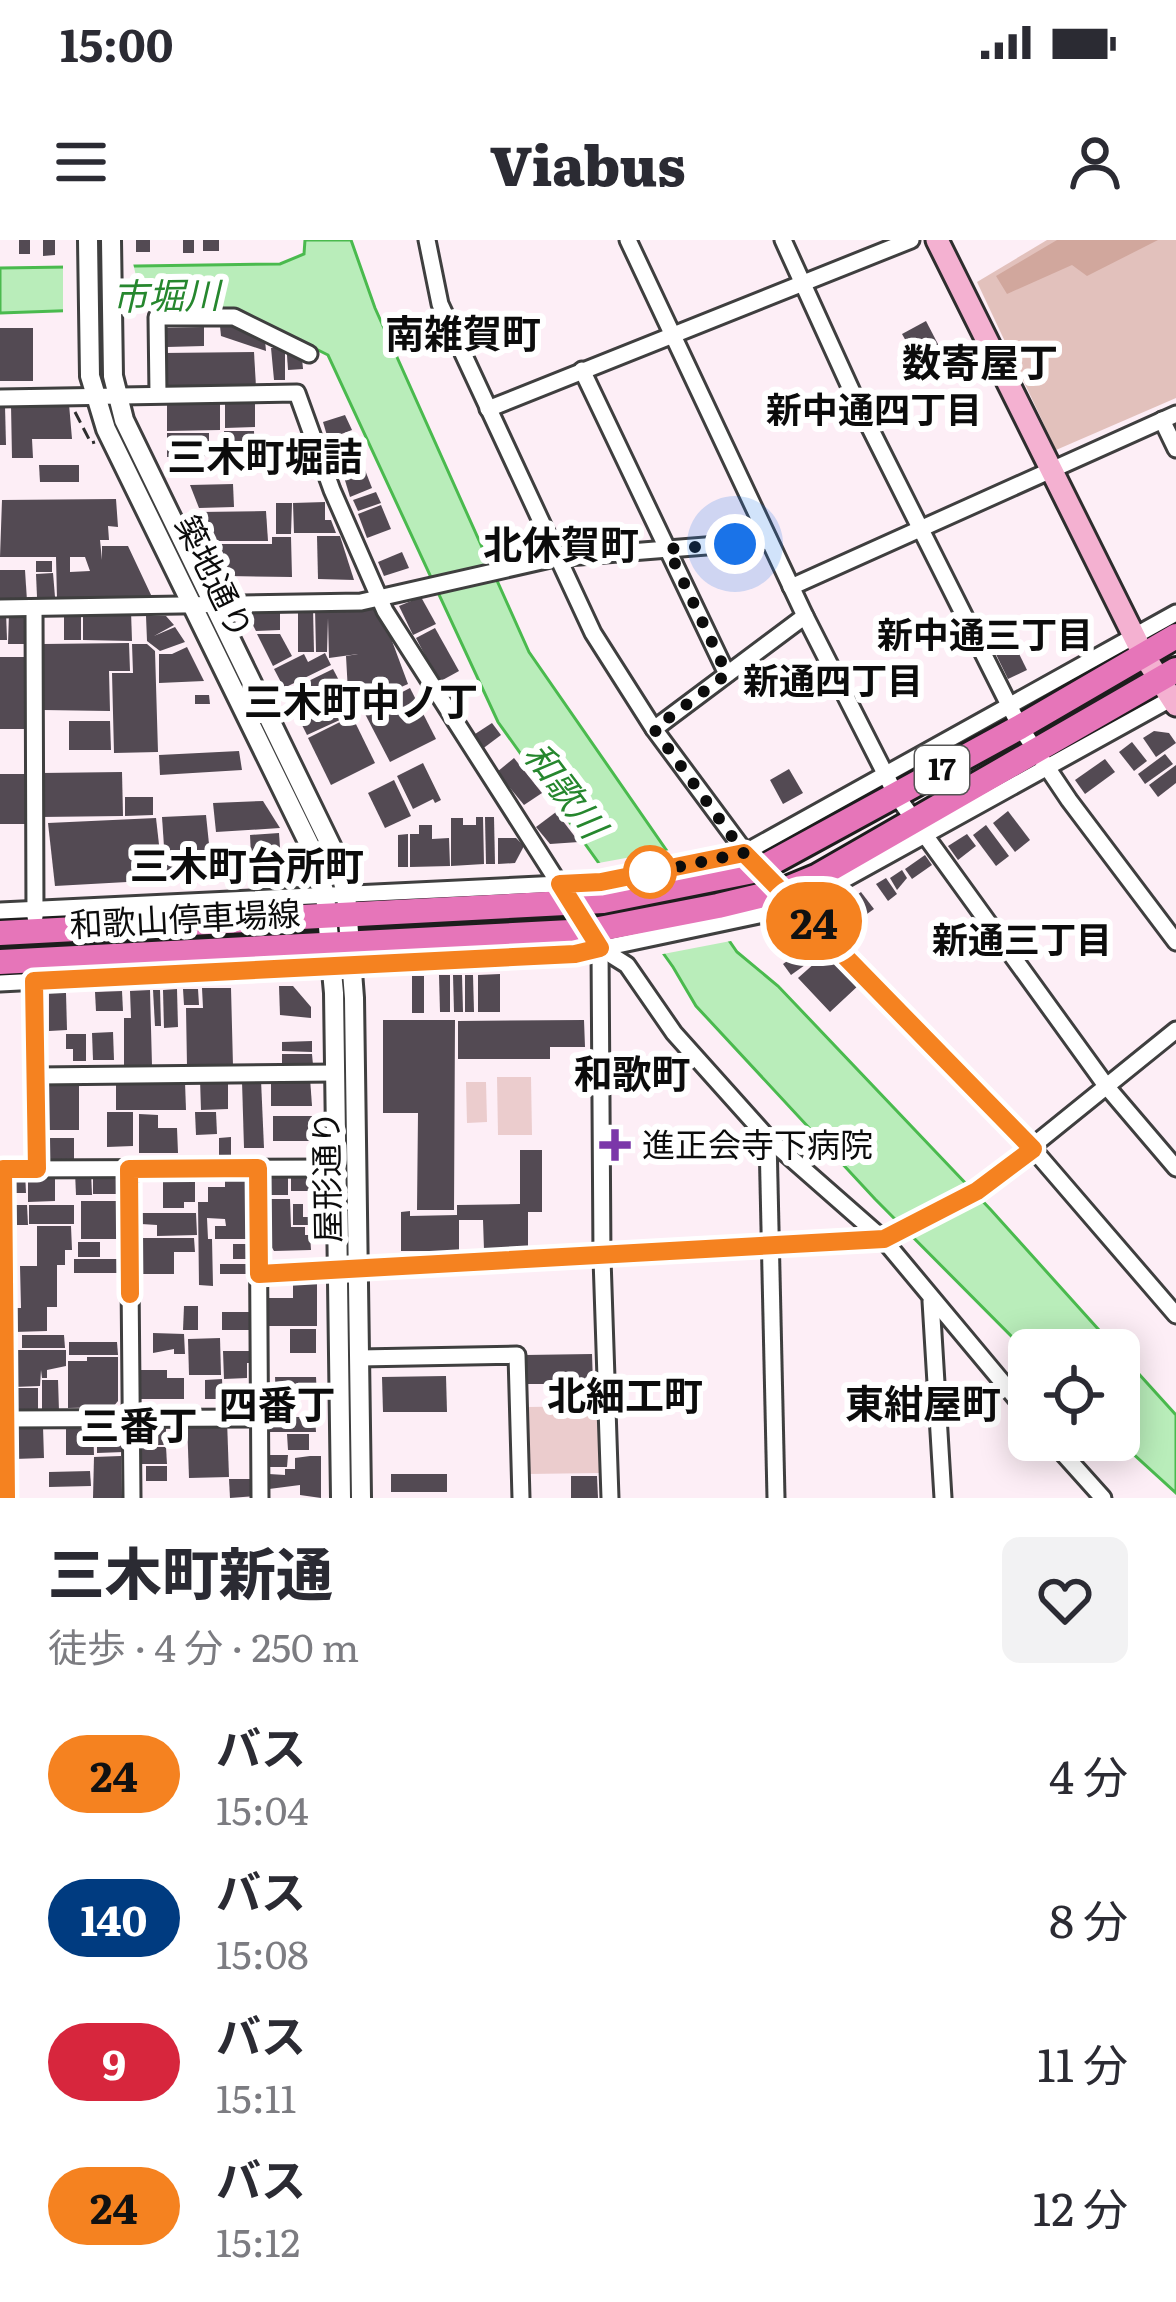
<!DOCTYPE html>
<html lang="ja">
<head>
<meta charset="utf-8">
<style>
  :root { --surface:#fff; --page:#f2f2f3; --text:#2b2b33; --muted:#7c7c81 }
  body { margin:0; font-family:Literata,"Noto Sans JP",serif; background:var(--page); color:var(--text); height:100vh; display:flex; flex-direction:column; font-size:45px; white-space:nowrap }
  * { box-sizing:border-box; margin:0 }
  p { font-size:39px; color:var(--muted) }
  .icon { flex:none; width:66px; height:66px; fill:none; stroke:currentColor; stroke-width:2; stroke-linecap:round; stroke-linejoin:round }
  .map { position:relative; height:1258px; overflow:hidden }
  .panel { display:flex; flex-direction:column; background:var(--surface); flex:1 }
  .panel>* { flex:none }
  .badge { padding:0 24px; border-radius:39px; font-size:42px; line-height:78px }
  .tools { position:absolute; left:1008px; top:1089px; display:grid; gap:24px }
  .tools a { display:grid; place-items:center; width:132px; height:132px; border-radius:18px; background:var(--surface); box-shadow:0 6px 30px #0003; font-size:60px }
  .you { position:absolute; width:60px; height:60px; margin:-30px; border:9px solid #fff; border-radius:50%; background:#1a73e8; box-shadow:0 0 0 18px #1a73e833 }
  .map>.badge { position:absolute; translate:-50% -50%; box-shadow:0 0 0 6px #fff }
  .round { display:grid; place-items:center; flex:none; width:126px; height:126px; border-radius:18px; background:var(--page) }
  .summary { display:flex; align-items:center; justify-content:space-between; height:204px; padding:0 48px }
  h1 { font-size:57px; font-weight:800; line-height:90px }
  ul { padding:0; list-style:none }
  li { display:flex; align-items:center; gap:36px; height:144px; padding:0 48px }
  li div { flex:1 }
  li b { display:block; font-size:45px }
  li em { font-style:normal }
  li .badge { min-width:132px; font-weight:700; text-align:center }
  .status { display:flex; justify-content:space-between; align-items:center; height:84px; padding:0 60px; background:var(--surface); direction:ltr }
  .status svg { height:33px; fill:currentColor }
  header { display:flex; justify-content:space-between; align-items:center; height:156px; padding:0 48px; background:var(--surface); font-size:54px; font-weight:800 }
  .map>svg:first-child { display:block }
</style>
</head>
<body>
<div class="status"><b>15:00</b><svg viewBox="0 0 49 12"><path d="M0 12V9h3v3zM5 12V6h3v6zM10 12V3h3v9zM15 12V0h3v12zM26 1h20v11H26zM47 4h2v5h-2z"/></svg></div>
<header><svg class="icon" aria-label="menu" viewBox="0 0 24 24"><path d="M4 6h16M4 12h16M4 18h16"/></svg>Viabus<svg class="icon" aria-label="person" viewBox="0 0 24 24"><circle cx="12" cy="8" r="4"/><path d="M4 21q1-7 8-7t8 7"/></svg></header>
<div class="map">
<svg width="1176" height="1258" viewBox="0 0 1176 1258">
  <rect width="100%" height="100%" fill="#fdeef6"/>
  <polygon fill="#e2c1bc" points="1047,0 1176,0 1176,158 1056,210 977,42"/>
  <polygon fill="#d1a79d" points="1057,0 1158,0 1087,36 1072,25 1007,54 996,36"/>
  <g fill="#ebcccd">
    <polygon points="497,837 531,837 532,895 498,895"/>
    <polygon points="466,842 486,842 487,882 467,883"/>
    <polygon points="598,1166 599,1233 528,1234 527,1167"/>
  </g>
  <g fill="#b9edba" stroke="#4aba4e" stroke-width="3">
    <polygon points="305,0 351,0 375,68 529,412 737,712 778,746 991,970 1117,1110 1029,1110 1029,1114 875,959 696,766 673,727 498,482 328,115 238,70 142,68 0,73 0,28 280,24 304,14"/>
    <polygon points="1119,1112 1176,1175 1176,1253 1118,1200"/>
  </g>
  <g fill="#fdeef6">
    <polygon points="133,23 140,53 134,74 63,76 63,25"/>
    <polygon points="675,609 736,700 658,715 593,624"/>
  </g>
  <g fill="#534a53" fill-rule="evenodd">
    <rect x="19" y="0" width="11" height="14"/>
    <polygon points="43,0 55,0 55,15 43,16"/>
    <rect x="136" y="0" width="14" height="12"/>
    <rect x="183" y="0" width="11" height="13"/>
    <rect x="203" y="0" width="16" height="11"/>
    <polygon points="926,81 940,108 916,119 902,94"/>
    <polygon points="220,86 235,87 265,100 266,111 221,96"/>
    <polygon points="204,87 204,106 167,107 166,88"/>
    <rect x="0" y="88" width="33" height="53"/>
    <polygon points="271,108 285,108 285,140 274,140"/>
    <polygon points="254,112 256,147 164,148 163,113"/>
    <polygon points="294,114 302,118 303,129 288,130 287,115"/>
    <polygon points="220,159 220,190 167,191 167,160"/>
    <polygon points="225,159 255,159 255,187 225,188"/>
    <polygon points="69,164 72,199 32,199 33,218 12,218 11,165"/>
    <polygon points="0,166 5,166 6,205 0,205"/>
    <polygon points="345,175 352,190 328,199 323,182"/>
    <polygon points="224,191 254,191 255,213 225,213"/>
    <polygon points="167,193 209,193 209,216 167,217"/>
    <polygon points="356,209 363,227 342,235 336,215"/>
    <polygon points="39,225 79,225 79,242 40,242"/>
    <polygon points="365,230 372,248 350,257 344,237"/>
    <polygon points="233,244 234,267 199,268 190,245"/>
    <polygon points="376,252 381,263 358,271 353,260"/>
    <path d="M116 259 118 287 108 286 109 300H100L102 320V306H128L152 357 57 359 56 317H0L2 260ZM70 317H85L90 331 70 332Z"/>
    <polygon points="325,262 325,280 331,280 336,293 294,293 293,263"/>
    <polygon points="276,263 292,263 291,294 276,294"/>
    <polygon points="381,265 391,289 367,298 358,274"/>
    <polygon points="266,271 268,301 211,301 200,272"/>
    <polygon points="317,296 340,296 354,340 318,339"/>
    <polygon points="272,297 291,297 292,337 228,336 215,304 272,304"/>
    <polygon points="402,312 409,328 384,336 378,322"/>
    <rect x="36" y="321" width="16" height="11"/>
    <polygon points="0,330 25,330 27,361 0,361"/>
    <polygon points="53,333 55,357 37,357 36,334"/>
    <polygon points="421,357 436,384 413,395 399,366"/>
    <polygon points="356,367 373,367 385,382 408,444 392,451 348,452 346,416 358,414 329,418 328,378 327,412 316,412 315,368 356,371"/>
    <polygon points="244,368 280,368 280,390 256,391"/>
    <polygon points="298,368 313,368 314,412 298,412"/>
    <rect x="64" y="371" width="17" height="29"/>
    <polygon points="83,371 131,371 132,401 83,400"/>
    <polygon points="0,372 6,372 7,400 0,400"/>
    <polygon points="9,372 27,377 27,404 8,404"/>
    <polygon points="146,376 166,376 174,385 154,396 175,387 185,402 160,411 147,401"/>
    <polygon points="435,388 459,431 439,442 416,398"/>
    <polygon points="1009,393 1027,430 1008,439 990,402"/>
    <polygon points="257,394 280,394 292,416 273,426"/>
    <polygon points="129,403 130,431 109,431 110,471 43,470 43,404"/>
    <polygon points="132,404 147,404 155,411 158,512 114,513 112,433 133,433"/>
    <polygon points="187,407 204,441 159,443 159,414 172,414"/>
    <polygon points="325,413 331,425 284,448 274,429 304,414 308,422"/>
    <polygon points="0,417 25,417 26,489 0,489"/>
    <polygon points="333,429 344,450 296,473 286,452"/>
    <polygon points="410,448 436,499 390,522 364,472"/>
    <polygon points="346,454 355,473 307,495 298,477"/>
    <polygon points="195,455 209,455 210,464 195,464"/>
    <polygon points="352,476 375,523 331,545 308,498"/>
    <polygon points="69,481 110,481 111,510 69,510"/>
    <polygon points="492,483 501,495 481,510 472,496"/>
    <polygon points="1154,491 1169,493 1176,503 1156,517 1143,498"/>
    <polygon points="1132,502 1147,521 1134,531 1119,512"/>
    <polygon points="239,511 242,530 160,535 159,515"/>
    <polygon points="1165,514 1173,524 1145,544 1138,534"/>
    <polygon points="514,518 542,553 524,565 497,532"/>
    <polygon points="1105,519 1115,532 1085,554 1075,540"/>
    <polygon points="423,523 441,560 435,563 433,559 413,569 397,536"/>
    <polygon points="1176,525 1176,543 1158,557 1149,545"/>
    <polygon points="789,529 803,553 783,564 770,540"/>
    <polygon points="122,532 123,576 40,577 41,533"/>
    <polygon points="0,534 25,534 26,584 0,584"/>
    <polygon points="394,540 411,576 385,588 368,553"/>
    <polygon points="125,557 153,557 153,575 125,576"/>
    <polygon points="263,561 280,588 216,592 213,563"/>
    <polygon points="1008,571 1030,600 1015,612 993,583"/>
    <polygon points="556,572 579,602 550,604 536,587"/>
    <polygon points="206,575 212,633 166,636 162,577"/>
    <polygon points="476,577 483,577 484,624 451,626 451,578 463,578 463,585 476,585"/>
    <polygon points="485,577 494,577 495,624 486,624"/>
    <polygon points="156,578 163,640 55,646 48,583"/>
    <polygon points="419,585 432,585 432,599 449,598 450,626 410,627 410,594 419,594"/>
    <polygon points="986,585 1009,616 996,626 973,595"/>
    <polygon points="279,593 281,622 271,637 252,637 250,595"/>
    <polygon points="408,594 408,627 398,627 398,595"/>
    <polygon points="967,594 976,606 958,620 948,606"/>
    <polygon points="498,598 516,598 524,606 515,623 498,624"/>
    <polygon points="925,615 932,625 912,639 905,629"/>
    <polygon points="902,630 907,638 897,650 890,638"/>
    <polygon points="886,638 897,654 888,661 876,644"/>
    <polygon points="861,652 874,669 860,679 847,662"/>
    <polygon points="797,714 805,725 791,735 783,724"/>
    <polygon points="825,714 831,721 835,717 860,744 830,772 798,738"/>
    <polygon points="500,734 500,772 478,772 478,735"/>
    <polygon points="439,735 450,735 450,772 440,772"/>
    <polygon points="453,735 462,735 463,772 454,772"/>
    <polygon points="465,735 473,735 474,772 465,772"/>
    <rect x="412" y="736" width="12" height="37"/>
    <polygon points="279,746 293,746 311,767 311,778 280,775"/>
    <polygon points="202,748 231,748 233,826 187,826 186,768 203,768"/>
    <polygon points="177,749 178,787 164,788 163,750"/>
    <polygon points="183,749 198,749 199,765 184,765"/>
    <polygon points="150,750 152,826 124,827 124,778 131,778 130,751"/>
    <polygon points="153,750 160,750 161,786 155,786"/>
    <polygon points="122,751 123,771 96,771 95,752"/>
    <polygon points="49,753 66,753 67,790 49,791"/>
    <polygon points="383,780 455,780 454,970 417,970 418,873 383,873"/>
    <polygon points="584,780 585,807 550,807 550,819 458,819 458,781"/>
    <polygon points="113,792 114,820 93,820 92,793"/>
    <polygon points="66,794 86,794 86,821 73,821 73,809 66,809"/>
    <polygon points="312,801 312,812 282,811 282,802"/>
    <polygon points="282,814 312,814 313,825 282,825"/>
    <polygon points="271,838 310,838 312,866 271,866"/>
    <polygon points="200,839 228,839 228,869 201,870"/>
    <polygon points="261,840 264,908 244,908 242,841"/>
    <polygon points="79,842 79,890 47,890 47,843"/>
    <polygon points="116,842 185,842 186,870 116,870"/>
    <polygon points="107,872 133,872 133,906 107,907"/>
    <polygon points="195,872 216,872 217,894 196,895"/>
    <polygon points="139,874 158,875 158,888 177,888 178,913 139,913"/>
    <polygon points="273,876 312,876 313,901 273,901"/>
    <polygon points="231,897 231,917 219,917 219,898"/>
    <rect x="43" y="898" width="31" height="27"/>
    <polygon points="520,910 542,910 542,972 528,972 528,1010 484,1010 483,980 459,980 459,1011 401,1011 401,972 410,971 410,976 457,975 457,965 520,964"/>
    <polygon points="12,932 25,932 26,953 7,953"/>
    <polygon points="75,932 91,932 92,955 76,955"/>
    <polygon points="93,932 117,933 123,938 124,954 93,954"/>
    <polygon points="179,932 195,932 195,962 184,962 184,968 163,968 163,941 179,941"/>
    <rect x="263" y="932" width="25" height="23"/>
    <polygon points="28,933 55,933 55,961 28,962"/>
    <polygon points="225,936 252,936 253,985 248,985 248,999 215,999 215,986 226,986 225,979 207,978 208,999 212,999 213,1046 199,1045 198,962 208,962 208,947 225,947"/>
    <rect x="291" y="936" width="24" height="15"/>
    <polygon points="267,959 290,959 291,987 305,987 305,995 310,995 311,1010 274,1011 268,1001"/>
    <polygon points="81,961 124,961 125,999 81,999"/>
    <polygon points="293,964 303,964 303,977 312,977 312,985 293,985"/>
    <polygon points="8,965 27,965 28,985 8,985"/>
    <rect x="29" y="965" width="45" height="19"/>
    <polygon points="141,973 196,973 197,995 157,996 157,985 141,984"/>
    <polygon points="37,986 71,986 72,1010 65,1010 65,1025 57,1025 57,1067 47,1067 47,1091 14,1092 13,1068 21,1068 20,1026 37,1026"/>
    <polygon points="141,998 194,998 195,1012 174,1012 174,1034 138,1034"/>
    <rect x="78" y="1002" width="22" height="15"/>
    <polygon points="233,1004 252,1004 253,1019 233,1019"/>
    <rect x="74" y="1019" width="45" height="14"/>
    <rect x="220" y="1024" width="31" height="10"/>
    <polygon points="293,1038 317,1038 317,1086 268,1086 267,1058 293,1058"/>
    <polygon points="184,1066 198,1066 198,1090 183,1090"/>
    <polygon points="222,1072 251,1072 252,1090 222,1090"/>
    <rect x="290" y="1089" width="26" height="24"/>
    <polygon points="153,1093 184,1094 185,1114 174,1114 174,1109 153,1113"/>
    <polygon points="22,1095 64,1095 65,1108 22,1108"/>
    <polygon points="220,1098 221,1135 189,1135 188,1099"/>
    <polygon points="69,1102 117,1102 118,1115 69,1115"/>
    <polygon points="14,1110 66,1110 66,1126 47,1130 47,1138 42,1138 41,1130 40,1146 13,1147"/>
    <polygon points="223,1111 253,1111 254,1123 247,1123 247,1138 224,1139"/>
    <polygon points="592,1114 593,1144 526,1144 525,1115"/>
    <polygon points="87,1117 118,1117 118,1161 113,1167 68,1168 68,1121 87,1121"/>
    <polygon points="139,1130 167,1130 167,1138 184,1138 184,1159 139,1159"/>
    <polygon points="446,1136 447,1172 383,1172 382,1137"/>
    <polygon points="275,1137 316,1137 317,1158 276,1158"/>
    <polygon points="222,1139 223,1159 205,1159 205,1140"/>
    <polygon points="42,1140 58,1140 59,1171 42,1171"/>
    <polygon points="11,1148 38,1148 38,1170 11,1171"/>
    <polygon points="269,1177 315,1177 316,1192 268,1192"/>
    <polygon points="187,1180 227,1180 229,1237 189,1238"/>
    <rect x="149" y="1181" width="17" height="24"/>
    <polygon points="66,1186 93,1186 94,1215 66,1215"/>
    <polygon points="97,1186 112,1186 123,1194 124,1212 97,1213"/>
    <polygon points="15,1187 43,1187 44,1218 14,1219"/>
    <polygon points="287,1194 309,1194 309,1210 288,1210"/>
    <polygon points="138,1207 166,1207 167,1224 138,1224"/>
    <polygon points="268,1215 288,1215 287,1227 268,1227"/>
    <polygon points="121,1216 122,1258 93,1258 94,1217"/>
    <polygon points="310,1216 321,1216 321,1258 300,1255 300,1245 269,1249 269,1234 285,1235 285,1229 295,1229 295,1218"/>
    <rect x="146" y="1226" width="21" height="15"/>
    <polygon points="90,1231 91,1246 49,1247 49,1232"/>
    <rect x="391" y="1234" width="56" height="18"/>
    <polygon points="571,1236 597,1236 598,1258 571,1258"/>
    <polygon points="229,1239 256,1239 256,1256 230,1258"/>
  </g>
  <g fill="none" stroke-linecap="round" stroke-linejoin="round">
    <defs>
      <g id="minor">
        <polyline points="427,0 440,64 593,393 654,489 760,632"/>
        <polyline points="628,0 805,376 896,555 1107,847 1176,928"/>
        <polyline points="783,0 854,156 1020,487 1069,560 1176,702"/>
        <polyline points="582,130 727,434"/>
        <polyline points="158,154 157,77 234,77 309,114"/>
        <polyline points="0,158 297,153 332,250 385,371 600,708 627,725 674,793 768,898 883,999 1029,1174"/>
        <polyline points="488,169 911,0"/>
        <polyline points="1162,180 1176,209"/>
        <polyline points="791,347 1176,174"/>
        <polyline points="0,368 361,362 555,318 769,301"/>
        <polyline points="34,368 35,677"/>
        <polyline points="654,489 805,376"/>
        <polyline points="779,646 1033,909 1176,1075"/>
        <polyline points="0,671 601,642 744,613 1176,373"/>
        <polyline points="600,708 602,1018 610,1258"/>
        <polyline points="34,734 37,929"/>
        <polyline points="0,743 575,714 773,672 798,665 1176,456"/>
        <polyline points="36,836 336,833"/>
        <polyline points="768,898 776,1258"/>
        <polyline points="258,928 260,1258"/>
        <polyline points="0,929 3,929 6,1258"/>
        <polyline points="3,929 337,928"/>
        <polyline points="129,929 132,1258"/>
        <polyline points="259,1034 883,999 977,951 1176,790"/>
        <polyline points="931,1061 943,1258"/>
        <polyline points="359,1118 517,1115 521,1258"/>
        <polyline points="4,1179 260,1178"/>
        <polyline points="1051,1200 1103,1258"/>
      </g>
      <g id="tertiary">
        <polyline points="88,0 90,136 106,189 311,608 325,654 334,753 341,1258"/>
        <polyline points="111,0 113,136 124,180 335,614 346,653 354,758 361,1258"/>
      </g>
      <polyline id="secondary" points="937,0 1143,414 1176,465"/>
      <g id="primary">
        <polyline points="0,693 603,661 758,630 1020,487 1176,396"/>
        <polyline points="0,722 589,691 718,666 784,650 818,636 1176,430"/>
      </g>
    </defs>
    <use href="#minor" stroke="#3f3f3f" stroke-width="21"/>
    <use href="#tertiary" stroke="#3f3f3f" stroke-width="24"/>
    <use href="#secondary" stroke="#2e2e2e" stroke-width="27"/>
    <use href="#primary" stroke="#1d1d1d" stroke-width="30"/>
    <polyline stroke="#2e2e2e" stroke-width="3" stroke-dasharray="12 6" stroke-linecap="butt" points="75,172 91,203 95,202"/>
    <use href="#minor" stroke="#fff" stroke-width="15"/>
    <use href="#tertiary" stroke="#fff" stroke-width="18"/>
    <use href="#secondary" stroke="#f4b1d1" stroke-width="21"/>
    <use href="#primary" stroke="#e675b9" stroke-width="24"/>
  </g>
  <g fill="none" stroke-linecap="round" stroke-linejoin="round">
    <defs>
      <polyline id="line" points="6,1258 3,929 37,929 34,741 575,714 600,708 560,644 601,642 744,613 1033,909 977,951 884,999 259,1034 258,928 129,929 130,1054"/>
    </defs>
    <use href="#line" stroke="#fff" stroke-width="27"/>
    <use href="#line" stroke="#f58220" stroke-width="18"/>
    <polyline stroke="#0c0c0c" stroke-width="12" stroke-dasharray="0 21.6" points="650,632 644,634 744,613 654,489 727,434 668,309 735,304"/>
  </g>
  <circle fill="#fff" stroke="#f58220" stroke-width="6" cx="650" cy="632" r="24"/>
  <path fill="#7b37a9" stroke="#fff" stroke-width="4.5" d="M609 887h12v12h12v12h-12v12h-12v-12h-12v-12h12z"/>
  <g text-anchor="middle" stroke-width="12" stroke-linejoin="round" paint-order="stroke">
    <rect fill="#fff" stroke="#555" stroke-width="3" x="915" y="506" width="54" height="48" rx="9"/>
    <g font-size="30" font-weight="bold" fill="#0c0c0c">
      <text x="942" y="540">17</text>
    </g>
    <g font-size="33" fill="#0c0c0c" stroke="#fff">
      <text transform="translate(214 337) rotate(64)" y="12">築地通り</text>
      <text transform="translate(185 679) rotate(-3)" y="12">和歌山停車場線</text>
      <text transform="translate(327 937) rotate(-91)" y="12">屋形通り</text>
    </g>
    <g font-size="33" fill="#0c0c0c" stroke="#fff" text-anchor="start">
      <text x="642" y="917">進正会寺下病院</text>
    </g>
    <g font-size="36" font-style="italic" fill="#26872e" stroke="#fff">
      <text transform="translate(166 56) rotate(-1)" y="13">市堀川</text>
      <text transform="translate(565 550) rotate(53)" y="13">和歌川</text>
    </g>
    <g font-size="36" font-weight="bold" fill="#0c0c0c" stroke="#fff">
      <text x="874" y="183">新中通四丁目</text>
      <text x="985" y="408">新中通三丁目</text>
      <text x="833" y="454">新通四丁目</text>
      <text x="1022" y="713">新通三丁目</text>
    </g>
    <g font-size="39" font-weight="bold" fill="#0c0c0c" stroke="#fff">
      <text x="463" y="108">南雑賀町</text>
      <text x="980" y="137">数寄屋丁</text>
      <text x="265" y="231">三木町堀詰</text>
      <text x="561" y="319">北休賀町</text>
      <text x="361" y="476">三木町中ノ丁</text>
      <text x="247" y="640">三木町台所町</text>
      <text x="632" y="848">和歌町</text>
      <text x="625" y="1170">北細工町</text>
      <text x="923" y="1178">東紺屋町</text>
      <text x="277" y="1179">四番丁</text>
      <text x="139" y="1200">三番丁</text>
    </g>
  </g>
</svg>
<div class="tools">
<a><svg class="icon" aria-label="locate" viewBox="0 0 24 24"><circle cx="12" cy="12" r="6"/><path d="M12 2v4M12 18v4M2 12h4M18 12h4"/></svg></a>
</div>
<div class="you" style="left:735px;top:304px"></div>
<b class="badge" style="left:814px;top:681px;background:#f58220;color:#111">24</b>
</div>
<section class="panel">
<div class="summary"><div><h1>三木町新通</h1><p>徒歩 · 4 分 · 250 m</p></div><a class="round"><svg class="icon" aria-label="heart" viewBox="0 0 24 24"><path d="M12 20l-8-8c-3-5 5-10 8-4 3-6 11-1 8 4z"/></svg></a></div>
<ul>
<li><span class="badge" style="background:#f58220;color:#111">24</span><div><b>バス</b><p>15:04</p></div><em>4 分</em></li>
<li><span class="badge" style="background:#003b80;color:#fff">140</span><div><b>バス</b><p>15:08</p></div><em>8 分</em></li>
<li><span class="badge" style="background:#d7263d;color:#fff">9</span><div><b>バス</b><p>15:11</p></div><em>11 分</em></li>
<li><span class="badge" style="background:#f58220;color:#111">24</span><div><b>バス</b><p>15:12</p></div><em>12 分</em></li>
</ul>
</section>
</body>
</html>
